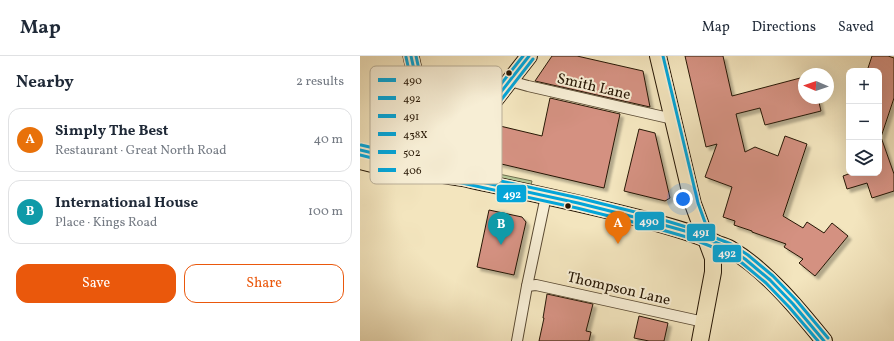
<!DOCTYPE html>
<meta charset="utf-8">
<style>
:root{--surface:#fff;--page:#f2f2f3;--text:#1f2937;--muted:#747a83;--line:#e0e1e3;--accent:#ea580c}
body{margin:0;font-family:Vollkorn,serif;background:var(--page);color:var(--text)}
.controls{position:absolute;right:12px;top:12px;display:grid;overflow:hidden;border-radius:8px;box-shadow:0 4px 16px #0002}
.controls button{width:36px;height:36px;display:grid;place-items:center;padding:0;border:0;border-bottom:1px solid var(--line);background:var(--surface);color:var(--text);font:20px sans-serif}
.compass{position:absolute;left:438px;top:12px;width:36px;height:36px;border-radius:50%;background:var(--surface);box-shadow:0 4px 16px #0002;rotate:272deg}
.you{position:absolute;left:323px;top:143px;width:14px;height:14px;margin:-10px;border:3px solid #fff;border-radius:50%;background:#1a73e8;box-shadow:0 0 0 6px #1a73e833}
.badge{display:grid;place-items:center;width:26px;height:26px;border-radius:50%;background:var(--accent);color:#fff;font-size:13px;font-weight:700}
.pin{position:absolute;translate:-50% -33px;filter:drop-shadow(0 1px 2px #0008)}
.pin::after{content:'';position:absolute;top:21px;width:14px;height:12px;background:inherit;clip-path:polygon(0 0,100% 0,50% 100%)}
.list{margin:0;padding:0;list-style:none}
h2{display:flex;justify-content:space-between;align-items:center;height:52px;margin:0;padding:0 16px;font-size:17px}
h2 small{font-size:13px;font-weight:400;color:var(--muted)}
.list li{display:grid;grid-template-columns:26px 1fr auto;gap:12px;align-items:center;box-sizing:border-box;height:64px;margin:0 8px 8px;padding:0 8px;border:1px solid var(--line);border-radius:12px}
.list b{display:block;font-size:15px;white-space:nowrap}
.list p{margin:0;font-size:13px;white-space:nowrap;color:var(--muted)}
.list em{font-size:13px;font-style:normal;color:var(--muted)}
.actions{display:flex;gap:8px;padding:12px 16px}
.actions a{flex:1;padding:9px 0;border:1px solid var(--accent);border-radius:12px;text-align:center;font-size:14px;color:var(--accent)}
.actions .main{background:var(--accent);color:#fff}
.icon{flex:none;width:22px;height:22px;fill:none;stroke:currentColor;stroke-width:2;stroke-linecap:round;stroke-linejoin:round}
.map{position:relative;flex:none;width:534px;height:285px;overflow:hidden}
header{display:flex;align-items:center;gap:24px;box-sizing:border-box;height:56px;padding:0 20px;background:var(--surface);border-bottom:1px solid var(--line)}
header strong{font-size:19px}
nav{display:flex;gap:22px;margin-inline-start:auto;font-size:14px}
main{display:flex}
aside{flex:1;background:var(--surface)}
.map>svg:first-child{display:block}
</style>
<header>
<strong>Map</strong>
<nav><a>Map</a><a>Directions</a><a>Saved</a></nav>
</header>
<main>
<aside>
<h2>Nearby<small>2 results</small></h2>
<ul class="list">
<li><span class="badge" style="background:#e8710a">A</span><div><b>Simply The Best</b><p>Restaurant · Great North Road</p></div><em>40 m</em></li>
<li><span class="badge" style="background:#0f9aa8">B</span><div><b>International House</b><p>Place · Kings Road</p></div><em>100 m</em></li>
</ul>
<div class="actions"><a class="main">Save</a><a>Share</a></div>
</aside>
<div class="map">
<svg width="534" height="285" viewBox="0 0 534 285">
<defs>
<filter id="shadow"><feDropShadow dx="3.5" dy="3.5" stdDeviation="1" flood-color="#0004"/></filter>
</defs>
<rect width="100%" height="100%" fill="#f3e5be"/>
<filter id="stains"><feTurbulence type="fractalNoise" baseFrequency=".005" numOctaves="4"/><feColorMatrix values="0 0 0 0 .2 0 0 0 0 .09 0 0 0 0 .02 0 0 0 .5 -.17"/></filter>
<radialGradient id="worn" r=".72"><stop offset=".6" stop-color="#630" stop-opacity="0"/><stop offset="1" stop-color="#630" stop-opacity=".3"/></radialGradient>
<!-- green -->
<path fill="#b5c696" stroke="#6e6e4e" d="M120 114 172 125 171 129 119 117Z"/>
<!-- building -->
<g fill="#d49181" stroke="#271705" filter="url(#shadow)">
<path d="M192 0H217L283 15 290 51 175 25Z"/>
<path d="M325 0H363L372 40 444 21V42H458L461 55 405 69 400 52 376 58 385 96 395 91 418 100 425 80 447 88 423 160 443 172 447 166 464 177 472 167 488 180 455 220 439 207 443 203 424 191 426 188 392 176V175L374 169 375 165 363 161 372 131 345 121 357 88 346 91Z"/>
<path d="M512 0H528L534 2V42L521 81 534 118V135L512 142 507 127 487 133 483 120 491 117H519V15H507Z"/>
<path d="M190 42 260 58 244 132 120 103 117 98 140 70 182 80Z"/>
<path d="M279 73 295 77 310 142 305 145 264 135Z"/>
<path d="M129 154 162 161 166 166 154 219 117 211Z"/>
<path d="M187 238 233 248 226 275 231 276 229 285H179L184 262H183Z"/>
<path d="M279 260 308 267 304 285H289L274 282Z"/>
</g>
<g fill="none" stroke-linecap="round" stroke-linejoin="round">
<!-- street casing -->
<g stroke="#5a4a33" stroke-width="12">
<g id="street">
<path d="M150 25 168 30 313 63"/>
<path d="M167 230 176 229 344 266"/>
<path d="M157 285 167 230 186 140"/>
</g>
</g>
<!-- secondary casing -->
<g stroke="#271705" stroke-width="17">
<path id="secondary" d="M51 0 77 118"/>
</g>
<!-- primary casing -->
<g stroke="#271705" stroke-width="18">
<g id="primary">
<path d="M298 0 333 148 353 202V216L340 285"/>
<path d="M16 98 46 105 66 113"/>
<path d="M0 105 44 116 77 118 103 122C164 136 226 148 286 164 311 171 335 177 358 188 363 190 368 191 372 194 407 215 439 254 464 285"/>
<path d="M77 118 169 0"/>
</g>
</g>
<!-- street -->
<use href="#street" stroke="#f7eed5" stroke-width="10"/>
<!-- secondary -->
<use href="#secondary" stroke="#f7eed5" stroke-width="15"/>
<!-- primary -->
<use href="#primary" stroke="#f3e5be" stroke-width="16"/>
<!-- bus-1 casing -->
<g stroke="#f7eed5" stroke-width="6">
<g id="bus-1">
<path d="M51 0 77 118"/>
<path d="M77 118 103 122 218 147 286 164 332 177 367 191 385 203 410 224 433 248 464 285"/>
</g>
</g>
<!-- bus-2 casing -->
<g stroke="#f7eed5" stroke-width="6">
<path id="bus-2" d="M0 99 44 110 76 123 102 127 217 152 285 169 330 182 365 196 382 207 406 227 429 251 458 285"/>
</g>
<!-- bus-3 casing -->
<g stroke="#f7eed5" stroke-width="6">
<g id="bus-3">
<path d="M56 0 81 114 104 117 219 142 287 159 333 173 371 188 388 199 413 220 437 245 468 282"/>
<path d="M303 0 338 147 350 180"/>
</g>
</g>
<!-- bus-4 casing -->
<g stroke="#f7eed5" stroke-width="6">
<g id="bus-4">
<path d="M0 94 46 105 77 118"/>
<path d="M77 118 169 0"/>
</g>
</g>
<!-- bus-5 casing -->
<g stroke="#f7eed5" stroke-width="6">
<g id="bus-5">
<path d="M1 89 48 100 79 113"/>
<path d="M73 115 163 0"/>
</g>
</g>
<!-- bus-6 casing -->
<g stroke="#f7eed5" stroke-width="6">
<g id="bus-6">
<path d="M46 1 72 119"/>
<path d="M81 121 173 3"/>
</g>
</g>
<!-- bus-1 -->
<use href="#bus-1" stroke="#04a5d8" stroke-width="3"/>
<!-- bus-2 -->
<use href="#bus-2" stroke="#04a5d8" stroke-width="3"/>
<!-- bus-3 -->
<use href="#bus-3" stroke="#04a5d8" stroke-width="3"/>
<!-- bus-4 -->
<use href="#bus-4" stroke="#04a5d8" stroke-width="3"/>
<!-- bus-5 -->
<use href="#bus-5" stroke="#04a5d8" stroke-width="3"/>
<!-- bus-6 -->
<use href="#bus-6" stroke="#04a5d8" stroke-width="3"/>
</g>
<!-- markers -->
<g fill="#271705" stroke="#f7eed5" stroke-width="1.5">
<circle cx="149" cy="17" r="3.5"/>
<circle cx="208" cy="150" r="3.5"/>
</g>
<g text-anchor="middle" stroke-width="4" stroke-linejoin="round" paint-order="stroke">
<!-- street labels -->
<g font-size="15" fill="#271705" stroke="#f7eed5">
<text transform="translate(234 30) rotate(13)" y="5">Smith Lane</text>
<text transform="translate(259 232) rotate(13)" y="5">Thompson Lane</text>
</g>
</g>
<!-- legend -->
<rect x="10" y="10" width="132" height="118" rx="6" fill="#f7eed5" stroke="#b9ae97" stroke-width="1"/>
<rect x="18" y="22" width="18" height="4" fill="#04a5d8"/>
<rect x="18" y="40" width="18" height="4" fill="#04a5d8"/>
<rect x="18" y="58" width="18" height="4" fill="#04a5d8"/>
<rect x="18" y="76" width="18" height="4" fill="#04a5d8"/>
<rect x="18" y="94" width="18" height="4" fill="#04a5d8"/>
<rect x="18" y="112" width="18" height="4" fill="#04a5d8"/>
<g font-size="11" fill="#271705">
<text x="43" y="28">490</text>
<text x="43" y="46">492</text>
<text x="43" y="64">491</text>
<text x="43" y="82">438X</text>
<text x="43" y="100">502</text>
<text x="43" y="118">406</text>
</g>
<g stroke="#f7eed5" stroke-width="1.5">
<rect x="136" y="128" width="31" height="19" rx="4" fill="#04a5d8"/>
<rect x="274" y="155" width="31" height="20" rx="4" fill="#04a5d8"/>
<rect x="326" y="167" width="30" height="19" rx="4" fill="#04a5d8"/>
<rect x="352" y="188" width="30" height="19" rx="4" fill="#04a5d8"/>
</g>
<g font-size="11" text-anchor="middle" font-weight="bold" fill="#fff">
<text x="152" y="142">492</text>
<text x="289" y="169">490</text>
<text x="341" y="180">491</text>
<text x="367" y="201">492</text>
</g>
<rect width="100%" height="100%" filter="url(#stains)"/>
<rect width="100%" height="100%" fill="url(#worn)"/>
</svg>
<div class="controls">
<button>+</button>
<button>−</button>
<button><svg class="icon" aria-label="layers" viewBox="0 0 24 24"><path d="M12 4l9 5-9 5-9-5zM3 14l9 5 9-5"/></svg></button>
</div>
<svg class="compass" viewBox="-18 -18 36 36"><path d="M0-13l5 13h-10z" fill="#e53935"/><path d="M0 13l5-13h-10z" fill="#747a83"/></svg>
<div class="you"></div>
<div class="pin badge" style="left:258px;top:188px;background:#e8710a">A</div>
<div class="pin badge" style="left:141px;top:189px;background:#0f9aa8">B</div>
</div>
</main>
